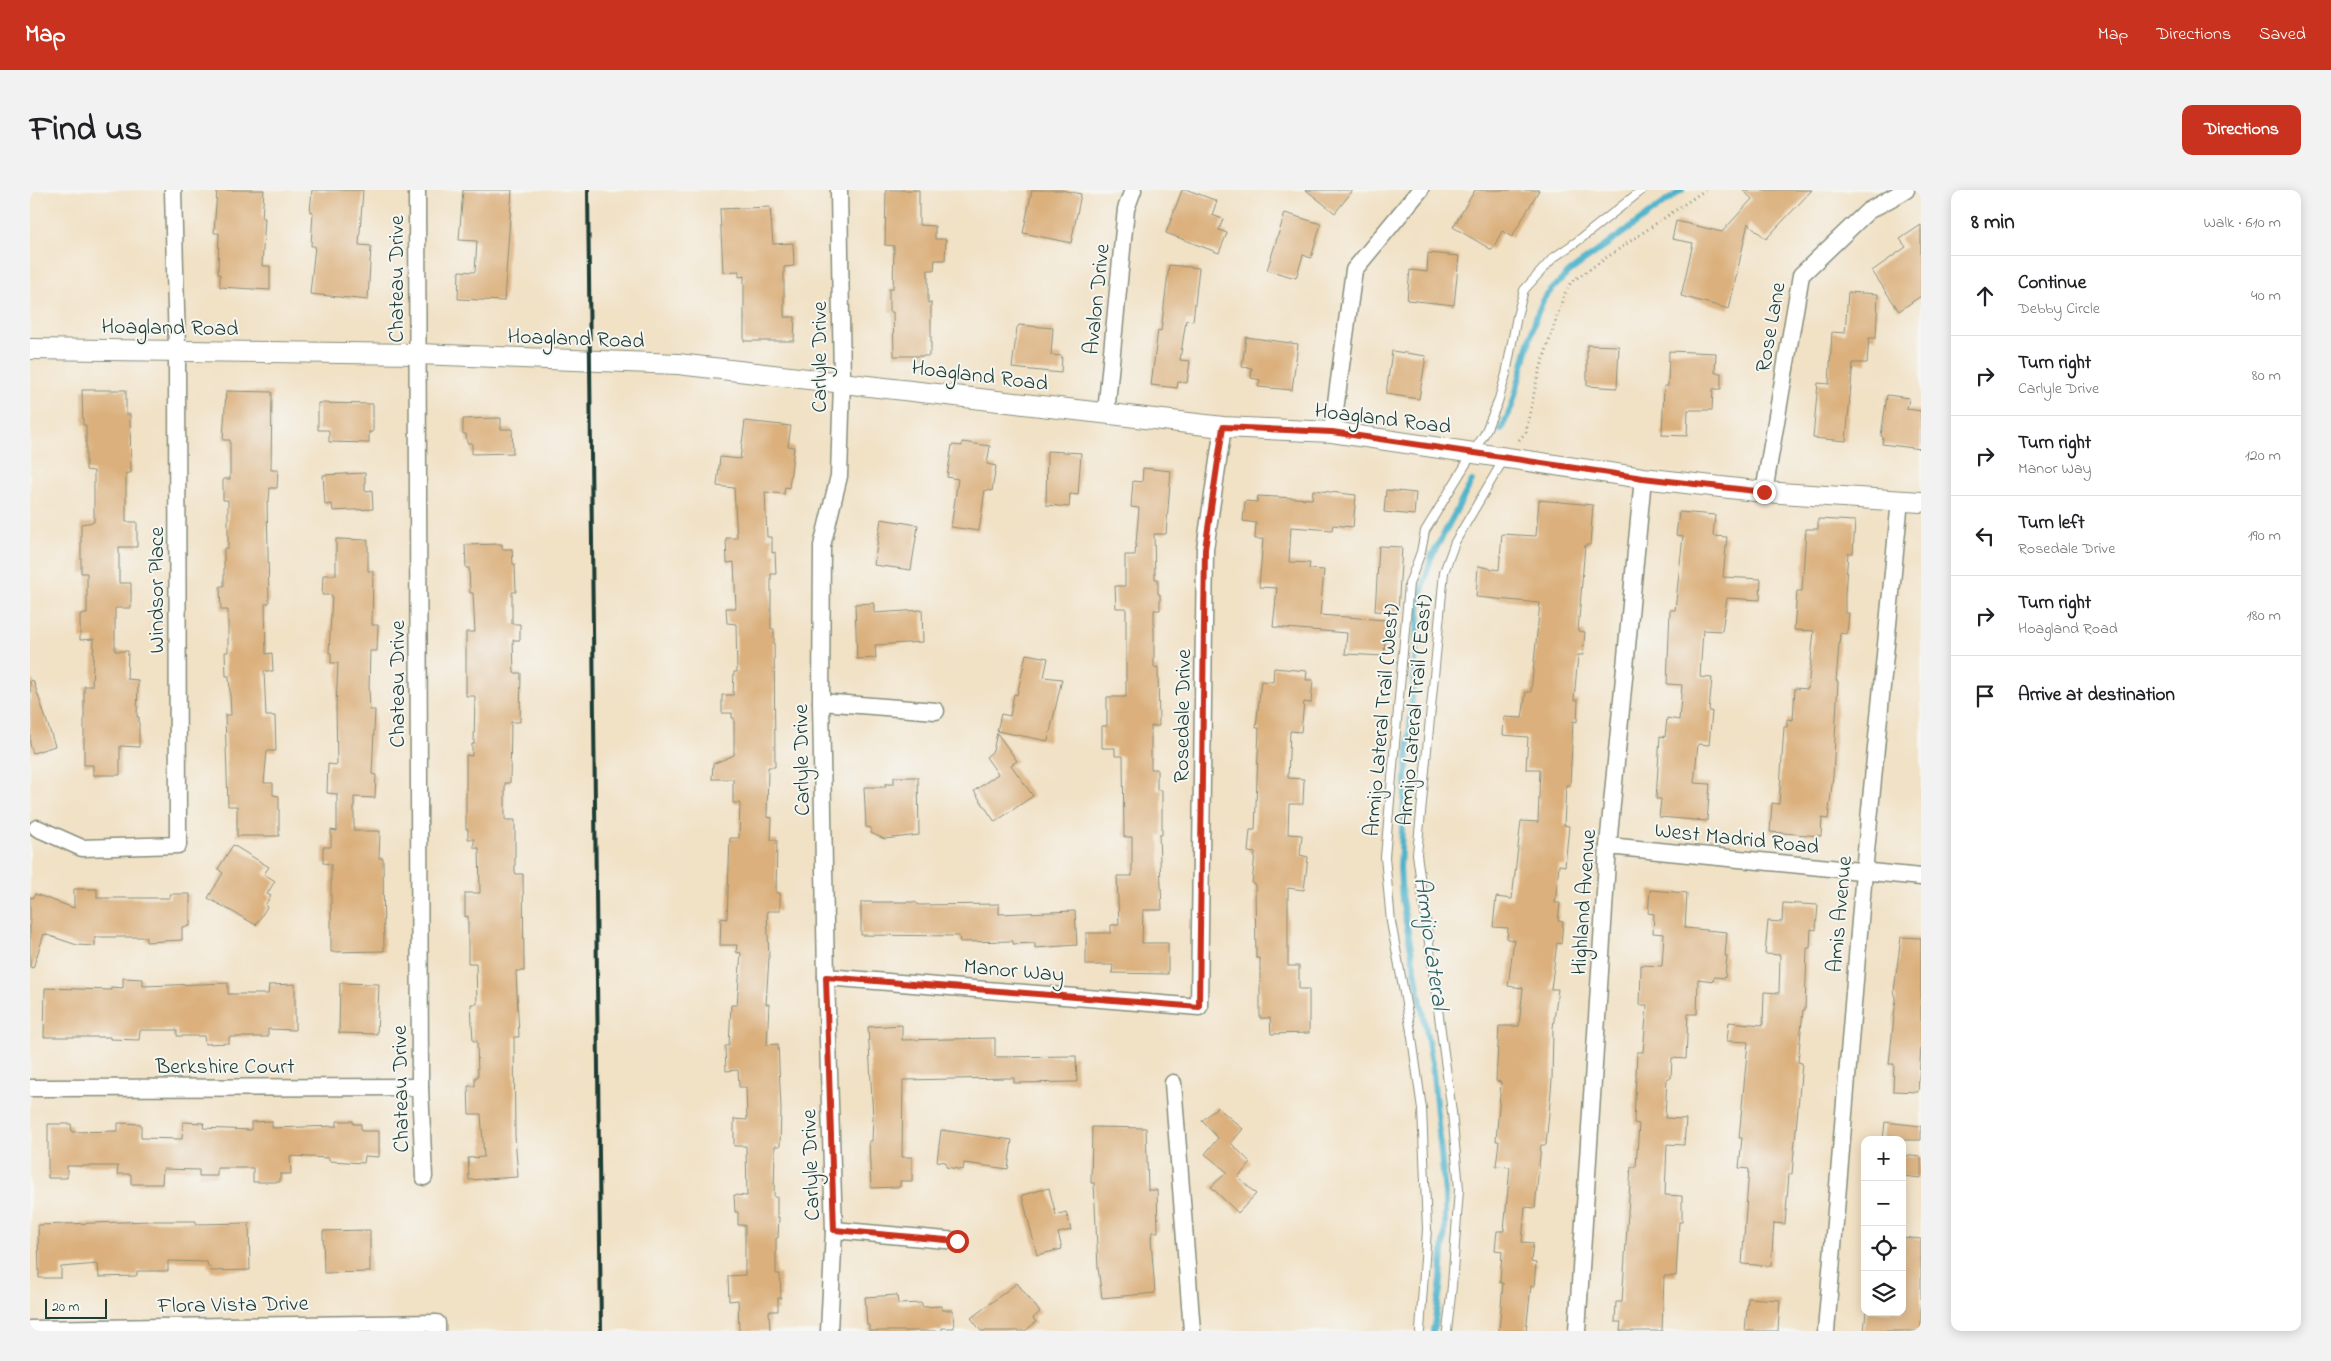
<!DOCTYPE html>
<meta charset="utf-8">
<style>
:root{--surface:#fff;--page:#f2f2f2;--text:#202124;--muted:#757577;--line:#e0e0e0;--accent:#c8321e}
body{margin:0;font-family:"Indie Flower",sans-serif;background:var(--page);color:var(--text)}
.controls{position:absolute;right:15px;bottom:15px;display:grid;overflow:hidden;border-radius:10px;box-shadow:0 2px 12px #0003}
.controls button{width:45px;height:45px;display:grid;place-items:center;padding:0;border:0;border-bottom:1px solid var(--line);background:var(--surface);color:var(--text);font:25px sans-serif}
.scale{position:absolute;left:15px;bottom:12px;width:62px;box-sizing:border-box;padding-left:5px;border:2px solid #1f3d34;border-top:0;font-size:14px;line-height:18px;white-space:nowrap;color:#1f3d34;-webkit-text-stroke:4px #f6f6f2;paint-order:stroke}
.stop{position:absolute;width:15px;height:15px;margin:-11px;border:4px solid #c8321e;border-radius:50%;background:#fff}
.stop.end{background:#c8321e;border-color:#fff;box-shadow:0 1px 5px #0008}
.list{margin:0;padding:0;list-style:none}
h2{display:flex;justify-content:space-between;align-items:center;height:65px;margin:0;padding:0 20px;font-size:21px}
h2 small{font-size:16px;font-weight:400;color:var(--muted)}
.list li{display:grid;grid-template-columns:32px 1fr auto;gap:15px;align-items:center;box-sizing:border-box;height:80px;padding:0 20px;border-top:1px solid var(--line)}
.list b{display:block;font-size:19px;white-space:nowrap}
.list p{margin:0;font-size:16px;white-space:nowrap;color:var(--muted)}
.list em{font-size:16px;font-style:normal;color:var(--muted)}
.icon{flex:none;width:28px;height:28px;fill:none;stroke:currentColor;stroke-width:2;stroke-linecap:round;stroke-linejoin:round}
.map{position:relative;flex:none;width:1891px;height:1141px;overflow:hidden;border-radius:10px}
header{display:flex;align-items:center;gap:30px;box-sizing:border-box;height:70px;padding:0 25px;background:var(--accent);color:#fff}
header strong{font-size:24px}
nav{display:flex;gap:28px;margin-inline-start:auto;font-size:18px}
.intro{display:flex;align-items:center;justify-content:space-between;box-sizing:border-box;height:120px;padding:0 30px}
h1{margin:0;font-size:35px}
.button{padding:12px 22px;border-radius:10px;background:var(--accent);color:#fff;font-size:18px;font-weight:700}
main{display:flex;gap:30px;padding:0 30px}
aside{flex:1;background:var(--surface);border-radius:10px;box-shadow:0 2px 12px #0003}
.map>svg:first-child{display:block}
</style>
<header>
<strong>Map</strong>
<nav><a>Map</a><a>Directions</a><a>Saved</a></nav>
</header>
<div class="intro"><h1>Find us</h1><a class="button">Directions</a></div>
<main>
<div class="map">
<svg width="1891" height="1141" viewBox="0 0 1891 1141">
<rect width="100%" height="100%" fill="#f6f6f2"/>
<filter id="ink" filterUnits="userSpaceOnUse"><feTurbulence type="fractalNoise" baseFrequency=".02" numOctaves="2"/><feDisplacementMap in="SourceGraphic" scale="10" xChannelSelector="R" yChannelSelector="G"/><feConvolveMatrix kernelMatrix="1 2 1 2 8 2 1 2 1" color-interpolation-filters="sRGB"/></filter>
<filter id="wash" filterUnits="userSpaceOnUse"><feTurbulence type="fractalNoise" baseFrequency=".0096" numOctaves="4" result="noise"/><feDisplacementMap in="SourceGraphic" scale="20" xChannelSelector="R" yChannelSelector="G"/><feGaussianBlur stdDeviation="1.12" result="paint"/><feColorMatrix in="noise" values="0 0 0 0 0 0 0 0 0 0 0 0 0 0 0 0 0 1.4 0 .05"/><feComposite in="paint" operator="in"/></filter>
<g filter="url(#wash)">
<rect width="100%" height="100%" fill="#f1e1c5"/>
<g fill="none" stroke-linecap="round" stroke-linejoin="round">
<!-- stream -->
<g stroke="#4db3cb" stroke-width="6">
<path d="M1471 240 1482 216 1506 127 1514 108 1539 82 1652 0"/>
<path d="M1403 1141 1410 1100 1415 1040V1004L1402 873 1372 710 1370 678 1372 640 1390 408 1401 368 1442 291"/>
</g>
</g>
<g id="blocks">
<!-- building -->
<g fill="#dbb07d">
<path d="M187 0H234L232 28H235L232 76H240V100L190 97V84H188L189 43H184Z"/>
<path d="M282 0H333L329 55 341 56 338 110 280 104 285 56H281L283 22H280Z"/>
<path d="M433 0H482L474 111 428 109 429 81 445 82 447 51 429 50Z"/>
<path d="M856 0H889V35L905 36V49H916L915 70H905L904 80H898V113L901 112V161H899V166H864L863 122H859V99H863L864 56 855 55Z"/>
<path d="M1002 0H1031L1051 4 1041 53 993 43Z"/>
<path d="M1152 0H1158L1187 11 1182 25 1193 29 1189 40 1197 43 1189 63 1136 43Z"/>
<path d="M1276 0H1323L1305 23Z"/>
<path d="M1445 0H1509L1482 47 1472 41 1462 60 1423 37Z"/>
<path d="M1713 0H1782L1736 49 1718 33 1699 119 1651 106 1663 53 1642 49 1646 31 1692 42 1722 9Z"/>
<path d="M740 17 743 54 763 53 764 76 754 77V127H765L764 151H714V86L709 87V81L693 82 690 19Z"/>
<path d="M1255 23 1291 34 1281 68 1273 65 1266 88 1237 80Z"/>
<path d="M1891 35V106L1869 121 1842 81 1876 57 1870 49Z"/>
<path d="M1398 63 1429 66 1424 115 1377 110 1380 80 1397 82Z"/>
<path d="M1139 75 1169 78 1163 131 1156 130 1150 170 1160 171 1157 193 1148 192 1147 198 1121 195 1128 140 1131 141Z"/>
<path d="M1818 102 1848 104 1846 148H1839L1837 173H1823L1816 251 1783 248 1788 193 1799 194 1802 142 1815 143Z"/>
<path d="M989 135 1023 138 1021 165 1032 166 1031 183 982 178 987 138Z"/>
<path d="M1216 147 1268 154 1262 200 1228 197 1230 190 1221 188 1222 178 1212 177Z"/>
<path d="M1557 155 1589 156 1587 198 1557 196Z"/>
<path d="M1362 161 1396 166 1389 209 1356 204Z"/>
<path d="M1639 161 1686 163 1685 183H1691V199H1683L1682 220H1658L1657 246 1632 245 1634 196H1638Z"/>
<path d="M52 200H96V224H100L101 283H96V332H107V357H89V393H101V418H85V461H98L97 489 108 490 107 527H109V557L90 556V585H63V575H54V496H62L64 449 50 450V424H57V383H51V334L64 332V281L56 280V235H53Z"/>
<path d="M196 201 242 202 241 280H248L247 298H240L239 311H237L239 413 235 414 236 464 242 463 243 481H234L236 526H245L246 561H237L234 593H243V605L249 606V646H207V616H198L195 525H201L199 486H196L195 462H198V420H191L190 396H194V358H198V310H193V289H200V250H193Z"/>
<path d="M1857 205 1879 208 1877 219 1891 221V259L1852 254 1853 247 1851 246Z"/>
<path d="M288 213 343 214V242H339V253L299 252V240H288Z"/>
<path d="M471 228V239H482L483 263 442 264V253H437L436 244H433V229Z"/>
<path d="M715 231 761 236 758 256 764 257 759 298 755 297 754 304 735 302 737 347H742V363L745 362 746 384H741V439H744L745 577H738L737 627 742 628 741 650H747L746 703H750V721H737L739 768 736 814H739L737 855 748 854 751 919 750 956H745L744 1007H747V1027H749L748 1048H746V1084H750L751 1108H748V1121H739L740 1141H709L708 1110 699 1111 698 1086 715 1085V1035H708V1022H705L704 1005 717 1006 716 956H704V929L717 930 716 897H709L708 880 696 881 695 856H699L701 815H707L711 763 706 762 707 755H690L691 728 697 729 700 648H709L710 613H703V589H682L683 574 704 565V528H702V523H692V505H703L704 482H707L706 434 697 433 696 418H706L704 372 697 373 696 348H707L704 298 687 296 690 267 710 269Z"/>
<path d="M932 252 960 256 957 274 966 276 962 301 955 300 949 341 921 337 928 289 917 287 922 255 932 256Z"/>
<path d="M1017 261 1051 263 1048 305 1040 304 1039 317 1016 315Z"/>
<path d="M1113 278 1141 281 1136 344H1124L1125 389H1128V404H1130V420H1124V478L1128 477 1129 536H1121V579H1127V600H1132V645H1129L1132 720H1113L1112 753H1138V784L1082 783 1083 775H1056V743H1081V735H1089L1087 686H1102V647H1094L1093 566H1085V558H1072V536H1077V507H1096V420L1095 418H1086L1085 396H1095V365H1105L1109 318 1101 317 1103 291 1112 292Z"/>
<path d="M335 283V301L342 300 343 319 303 321 302 314 295 315 293 285Z"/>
<path d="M1283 300 1326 305 1323 337 1303 335 1302 340 1261 337 1259 372 1280 373 1279 379 1294 380 1290 425 1356 430 1354 466 1315 464 1317 443 1243 437 1247 398 1229 397 1233 349H1225L1226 333 1213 331 1215 311 1227 312 1228 306 1282 309Z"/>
<path d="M1356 300 1386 303 1384 325 1354 322Z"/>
<path d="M1509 310 1563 315 1560 355H1555L1548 441 1555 442 1553 465H1548L1544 510H1548L1547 532 1543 531 1540 595H1536L1534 635 1539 636 1535 676 1529 675 1525 713H1530L1528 731 1533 732 1531 754 1527 753 1521 799H1528L1523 838 1522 890 1516 955H1511L1505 1018 1495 1017 1492 1052 1503 1053 1501 1072 1506 1073 1504 1096H1501L1496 1141H1469L1473 1093H1470L1472 1061 1465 1060 1467 1041H1474L1480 977 1466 976 1469 951H1466L1471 892 1466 891 1469 836H1489L1493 798 1478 796 1484 750 1477 749 1478 738 1463 737 1466 707 1482 709 1491 631 1508 632 1510 579H1496L1498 547 1473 545 1474 527 1492 528 1496 502H1501L1510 413 1446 407 1448 376 1469 380 1472 344 1506 346Z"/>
<path d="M1649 322 1685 325 1683 346 1697 347 1693 387 1731 389 1730 410 1697 408 1692 441 1673 440 1670 487 1682 488 1679 521H1682L1679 555 1668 554 1664 593 1680 594 1677 631 1629 627 1631 609H1626L1630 546 1635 547 1637 528 1649 530 1652 495 1637 494 1640 420H1645L1653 346 1646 345Z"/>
<path d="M851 329 888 335 881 380 844 375Z"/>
<path d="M1788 329 1825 331 1823 363H1818L1815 404V423H1819L1817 444 1810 443 1806 491H1808L1803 586 1798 629 1792 628 1791 646 1740 642 1742 613 1749 614 1754 537H1757V529L1763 530 1765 498 1778 499 1784 441 1764 440 1767 401H1772L1776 339H1788Z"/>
<path d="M306 349 338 350V381H343L342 435H348L347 461H340L339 498 340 520H345L342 584 346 585 345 608 324 607V641H350L349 668H353L354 761 301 762V674L293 673V657H301V640L307 641V604L297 603 298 574 307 575 306 516 308 473H301V463H299L302 405H292L293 385H306Z"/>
<path d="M472 354V359H482L483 374H485L486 402H482V434H490V450H483L484 483H491L490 532H481L480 593H475V630H485V681L486 684H493L494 781H486L489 847H484L485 946 488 987 439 990 438 968 454 967 451 924H439L438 896H445V887H448L447 851H443L441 814H447L446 773H438V726L435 727V703H450L449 658H444V649H438V639H436V565L442 566V554H444L445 506H436V442H445L443 403H440L439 378H436L435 355Z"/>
<path d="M1349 356 1372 357 1368 422 1345 421Z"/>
<path d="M844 413V423L892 420 893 452 845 455 846 468 827 469 825 414Z"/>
<path d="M996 464 1018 468 1014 487 1032 489 1018 551 967 541 971 524 980 526 984 504 987 505Z"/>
<path d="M1244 478 1277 481 1276 490H1283L1281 513 1274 512 1271 542 1260 541 1258 588 1274 589 1273 614H1259L1258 644 1272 645 1270 665 1278 667 1274 700 1258 698V776H1269V799H1279V843L1241 844 1240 828H1230V768H1226L1225 694H1222L1225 663 1218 662 1220 640H1225L1229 538H1226L1231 491 1243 492Z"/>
<path d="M3 490 25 556 3 563 0 554V491Z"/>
<path d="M967 543 987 571 981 575 1003 606 965 632 944 601 968 584 956 567 963 561Z"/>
<path d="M864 587H888L889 645 854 649 841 643V638L836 637 834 597H856L855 594H864Z"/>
<path d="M203 655 239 677 234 684 245 691 237 704 241 706 235 715 237 717 226 735 178 708 193 683 188 679Z"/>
<path d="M44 699H67V708H140V704H160V736L152 737V750L116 752V747H65V756L47 755 14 744 3 778 0 777V707L3 708 5 704 44 718Z"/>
<path d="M1620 700 1657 703 1655 738 1697 742 1695 766H1697L1695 788 1684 787 1683 791 1668 789 1667 824H1658L1656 869 1642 868 1641 888H1637L1635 928 1656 929 1654 955 1637 954 1635 1005 1652 1006V1032H1649L1646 1086H1634L1632 1141H1590L1591 1132H1585L1586 1112H1592L1601 977H1606L1609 934 1604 933 1607 862H1613L1617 815H1610L1611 775 1632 776 1634 744 1623 743 1624 724 1618 723Z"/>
<path d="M831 712H885L889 715 969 714V724L1045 721 1047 755 1005 758V753L983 754V751L930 752 929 746 831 745Z"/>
<path d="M1753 713 1788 715 1786 740 1781 739 1780 758H1777L1775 820H1773L1768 872 1772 873 1762 984H1759L1755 1034 1744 1033 1741 1076 1712 1074 1719 979 1709 978 1712 948H1709L1718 852 1697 851 1699 832 1733 835 1734 802 1749 803 1750 765 1735 764 1738 731 1752 732Z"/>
<path d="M1871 747 1891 748V857L1888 902 1863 901 1864 874H1859L1866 808 1864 801Z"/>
<path d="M93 788 113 789V796L198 793V804H238L239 795 265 794V840L238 839V847H199V853L175 854 174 846H147V840H110L109 850 80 849V847H14L15 798 81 800V797L93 798Z"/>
<path d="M310 793 349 794 347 844 309 843Z"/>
<path d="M872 835V850L965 848V867L1046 866 1047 892 984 893V888H976L873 890 872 967H882V991H870V997L841 998 839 951H842L843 928 838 837Z"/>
<path d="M1187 917 1213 939 1201 953 1221 973 1208 987 1226 1004 1208 1023 1181 997 1197 982 1175 964 1188 948 1172 931Z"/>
<path d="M242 931V938L307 936V931H323V934H331V941H349V967L335 966 334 973 299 971V968L260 966 261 984H250V992H223V978H187V986H169V980L133 979 132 994H101V984H87L88 976H37V988H18V934H41L42 942 88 941V933L111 934V948L152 949 153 932 174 933 173 938 221 940V932Z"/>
<path d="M1855 932 1891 936V950H1853Z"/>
<path d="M1062 937 1116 938 1118 1000H1127L1128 1042H1122L1121 1049 1125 1103 1072 1108 1068 1078 1064 993H1061Z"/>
<path d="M911 940 982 950 978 979 934 973 933 980 916 977V972L907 971Z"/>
<path d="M1872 965 1891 967V988L1872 986Z"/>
<path d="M1019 998 1026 1025 1036 1022 1041 1040 1028 1043 1032 1059 1007 1065 992 1005Z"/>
<path d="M120 1031H166V1034L219 1033 220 1080 181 1081 180 1077H178L177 1072 138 1071V1081H107V1085L105 1086 69 1087 68 1074 31 1077V1088H9L8 1035Z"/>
<path d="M340 1040V1082L294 1083 293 1041Z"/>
<path d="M1872 1047 1891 1049V1141H1834L1836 1122H1872Z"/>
<path d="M987 1093 1010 1122 1003 1128 1006 1132 995 1141H951L941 1128Z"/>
<path d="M867 1105 868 1114 892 1113V1117L912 1116V1120H923L924 1138H912V1141H839V1135H837L835 1107Z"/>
<path d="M1718 1108 1750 1110 1748 1141H1715Z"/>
</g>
</g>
</g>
<g filter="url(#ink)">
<use href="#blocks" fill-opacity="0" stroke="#888f7c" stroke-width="1"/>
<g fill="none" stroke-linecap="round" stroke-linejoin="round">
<!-- service casing -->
<g stroke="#888f7c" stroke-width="10">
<g id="service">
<path d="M1390 1141 1397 1039 1392 919 1381 841 1361 732 1355 667 1379 394 1391 362 1395 341 1455 243 1468 212 1476 184 1487 126 1494 100 1523 68 1549 50 1612 0"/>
<path d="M1417 1141 1422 1096 1429 999 1422 922 1387 664 1414 382 1425 352 1474 269"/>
</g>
</g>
<!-- minor casing -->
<g stroke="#888f7c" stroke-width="19">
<g id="minor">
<path d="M387 0 390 897 394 987"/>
<path d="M1076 223 1096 19 1103 0"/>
<path d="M1302 242 1324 80 1390 0"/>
<path d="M1734 302 1771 85 1838 21 1876 0"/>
<path d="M791 512 906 521"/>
<path d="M7 638 52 658 148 655 147 159 143 0"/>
<path d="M1578 656 1891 687"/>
<path d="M796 787 1169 817 1175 359 1193 237"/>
<path d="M1143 893 1162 1141"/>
<path d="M0 898 390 897"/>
<path d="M804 1040 927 1051"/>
<path d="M0 1139 407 1133V1141"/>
<path d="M799 1141 804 1040 796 787 791 512 792 356 809 286 812 192 809 0"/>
<path d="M1547 1141 1578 656 1613 288"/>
<path d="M1796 1141 1834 682 1870 310"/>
</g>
</g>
<!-- tertiary casing -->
<g stroke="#888f7c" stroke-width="22">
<path id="tertiary" d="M0 159 388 164 648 174 1193 237 1302 242 1613 288 1734 302 1891 312"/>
</g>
<!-- path -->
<path stroke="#888f7c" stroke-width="3" stroke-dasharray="1 4" stroke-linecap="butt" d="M1489 250 1496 242 1507 189 1534 105 1541 92 1675 0"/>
<!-- service -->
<use href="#service" stroke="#fff" stroke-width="8"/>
<!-- minor -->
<use href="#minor" stroke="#fff" stroke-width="16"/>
<!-- tertiary -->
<use href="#tertiary" stroke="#fff" stroke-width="20"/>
<!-- rail -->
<path stroke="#1f3d34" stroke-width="4" d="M558 0 571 1141"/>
</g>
</g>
<g fill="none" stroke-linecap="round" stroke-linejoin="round" filter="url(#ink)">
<!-- route -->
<path stroke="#c8321e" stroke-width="6" d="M927 1051 804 1040 796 787 1169 817 1175 359 1193 237 1302 242 1613 288 1734 302"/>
</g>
<g text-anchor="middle" stroke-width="4" stroke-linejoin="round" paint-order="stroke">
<!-- street labels -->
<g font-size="22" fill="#1f3d34" stroke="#f6f6f2">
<text transform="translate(365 89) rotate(-90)" y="8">Chateau Drive</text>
<text transform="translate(1065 109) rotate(-84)" y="8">Avalon Drive</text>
<text transform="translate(140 136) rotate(1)" y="8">Hoagland Road</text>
<text transform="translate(1739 137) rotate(-80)" y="8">Rose Lane</text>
<text transform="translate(546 147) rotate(2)" y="8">Hoagland Road</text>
<text transform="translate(788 167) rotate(-90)" y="8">Carlyle Drive</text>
<text transform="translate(950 184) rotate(7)" y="8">Hoagland Road</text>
<text transform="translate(1353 227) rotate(7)" y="8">Hoagland Road</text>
<text transform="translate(125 400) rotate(-90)" y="8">Windsor Place</text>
<text transform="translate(366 494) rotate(-90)" y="8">Chateau Drive</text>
<text transform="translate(1383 520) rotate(-85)" y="8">Armijo Lateral Trail (East)</text>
<text transform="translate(1151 526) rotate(-89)" y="8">Rosedale Drive</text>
<text transform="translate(1350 530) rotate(-85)" y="8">Armijo Lateral Trail (West)</text>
<text transform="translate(770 570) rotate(-91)" y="8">Carlyle Drive</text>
<text transform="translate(1707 647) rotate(6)" y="8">West Madrid Road</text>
<text transform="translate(1552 712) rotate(-86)" y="8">Highland Avenue</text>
<text transform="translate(1808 724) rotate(-85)" y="8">Amis Avenue</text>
<text transform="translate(984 779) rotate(5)" y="8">Manor Way</text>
<text x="195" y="883">Berkshire Court</text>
<text transform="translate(369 899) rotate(-91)" y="8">Chateau Drive</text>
<text transform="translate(779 975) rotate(-92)" y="8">Carlyle Drive</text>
<text transform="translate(203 1113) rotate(-1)" y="8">Flora Vista Drive</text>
</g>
<!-- water labels -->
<g font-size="24" font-style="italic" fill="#2d6061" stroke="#f6f6f2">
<text transform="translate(1402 753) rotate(82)" y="8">Armijo Lateral</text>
</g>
</g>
</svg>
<div class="controls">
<button>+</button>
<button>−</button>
<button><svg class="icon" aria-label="locate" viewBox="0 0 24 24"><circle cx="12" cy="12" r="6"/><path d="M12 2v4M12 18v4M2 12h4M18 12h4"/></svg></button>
<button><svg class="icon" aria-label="layers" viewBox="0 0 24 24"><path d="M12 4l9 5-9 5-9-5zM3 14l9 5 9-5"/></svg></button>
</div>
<div class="scale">20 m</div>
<div class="stop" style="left:927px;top:1051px"></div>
<div class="stop end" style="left:1734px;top:302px"></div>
</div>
<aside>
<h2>8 min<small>Walk · 610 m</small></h2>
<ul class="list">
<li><svg class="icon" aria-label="ahead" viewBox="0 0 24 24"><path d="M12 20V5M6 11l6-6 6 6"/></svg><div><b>Continue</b><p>Debby Circle</p></div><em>40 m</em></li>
<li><svg class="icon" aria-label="right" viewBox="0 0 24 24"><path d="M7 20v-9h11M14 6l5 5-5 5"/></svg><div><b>Turn right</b><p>Carlyle Drive</p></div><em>80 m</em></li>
<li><svg class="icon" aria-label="right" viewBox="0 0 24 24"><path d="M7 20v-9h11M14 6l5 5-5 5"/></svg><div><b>Turn right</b><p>Manor Way</p></div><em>120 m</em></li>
<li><svg class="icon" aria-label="left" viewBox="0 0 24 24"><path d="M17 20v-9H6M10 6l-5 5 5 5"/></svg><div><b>Turn left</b><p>Rosedale Drive</p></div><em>190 m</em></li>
<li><svg class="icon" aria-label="right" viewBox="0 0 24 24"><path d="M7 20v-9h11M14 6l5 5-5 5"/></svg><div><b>Turn right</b><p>Hoagland Road</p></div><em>180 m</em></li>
<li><svg class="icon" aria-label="arrive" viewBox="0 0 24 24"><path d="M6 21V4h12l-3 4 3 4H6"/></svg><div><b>Arrive at destination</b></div></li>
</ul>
</aside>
</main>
